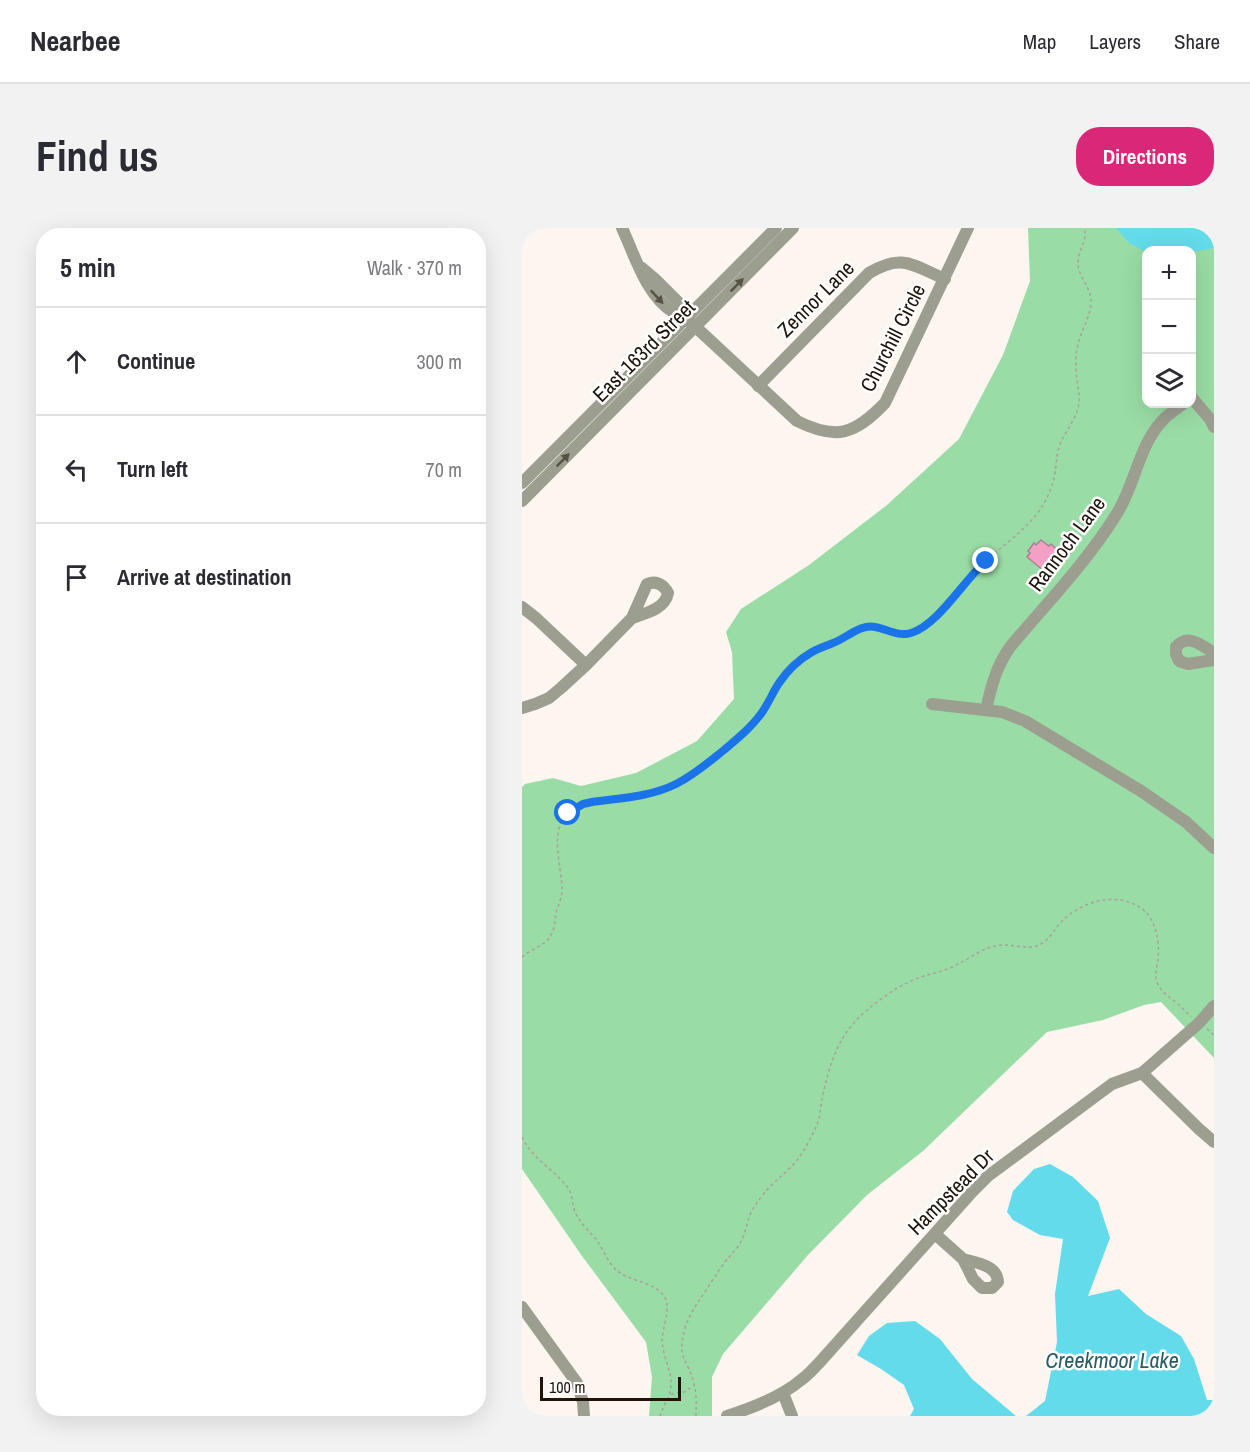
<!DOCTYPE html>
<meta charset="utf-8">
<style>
:root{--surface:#fff;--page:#f2f2f3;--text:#2b2b33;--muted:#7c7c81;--line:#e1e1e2;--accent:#db2777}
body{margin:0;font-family:"Archivo Narrow",sans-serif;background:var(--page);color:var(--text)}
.controls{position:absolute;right:18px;top:18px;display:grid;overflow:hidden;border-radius:12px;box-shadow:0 6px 24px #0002}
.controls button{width:54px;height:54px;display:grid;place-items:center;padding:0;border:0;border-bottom:2px solid var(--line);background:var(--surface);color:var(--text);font:30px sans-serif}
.scale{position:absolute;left:18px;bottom:15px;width:141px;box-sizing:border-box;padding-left:6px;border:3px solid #1e140a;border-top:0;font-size:16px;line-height:21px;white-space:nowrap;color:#1e140a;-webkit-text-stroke:4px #fff;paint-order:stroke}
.stop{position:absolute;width:18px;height:18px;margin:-14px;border:4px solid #1a73e8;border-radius:50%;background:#fff}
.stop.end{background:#1a73e8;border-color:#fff;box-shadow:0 2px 6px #0008}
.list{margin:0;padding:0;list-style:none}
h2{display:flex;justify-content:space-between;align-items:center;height:78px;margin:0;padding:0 24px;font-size:26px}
h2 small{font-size:20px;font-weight:400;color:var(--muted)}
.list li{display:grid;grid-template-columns:39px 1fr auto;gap:18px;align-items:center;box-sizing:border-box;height:108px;padding:0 24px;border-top:2px solid var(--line)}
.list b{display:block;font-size:22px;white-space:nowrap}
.list em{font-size:20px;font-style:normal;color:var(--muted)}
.icon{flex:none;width:33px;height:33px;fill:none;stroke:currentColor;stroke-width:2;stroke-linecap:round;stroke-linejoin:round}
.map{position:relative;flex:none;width:692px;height:1188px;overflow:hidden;border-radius:24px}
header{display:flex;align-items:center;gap:36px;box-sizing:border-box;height:84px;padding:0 30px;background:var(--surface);border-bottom:2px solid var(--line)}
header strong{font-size:28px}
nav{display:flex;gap:33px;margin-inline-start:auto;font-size:21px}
.intro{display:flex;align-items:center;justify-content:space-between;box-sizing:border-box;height:144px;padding:0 36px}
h1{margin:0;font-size:42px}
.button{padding:15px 27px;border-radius:24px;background:var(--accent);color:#fff;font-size:21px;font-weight:700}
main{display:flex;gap:36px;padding:0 36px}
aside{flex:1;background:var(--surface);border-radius:24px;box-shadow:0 6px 24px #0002}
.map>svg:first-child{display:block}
</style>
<header>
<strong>Nearbee</strong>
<nav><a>Map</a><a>Layers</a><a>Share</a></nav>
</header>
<div class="intro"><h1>Find us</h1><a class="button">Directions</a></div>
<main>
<aside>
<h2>5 min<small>Walk · 370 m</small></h2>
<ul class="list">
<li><svg class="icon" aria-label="ahead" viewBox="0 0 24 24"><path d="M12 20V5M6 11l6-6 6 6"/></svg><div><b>Continue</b></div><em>300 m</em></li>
<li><svg class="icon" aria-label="left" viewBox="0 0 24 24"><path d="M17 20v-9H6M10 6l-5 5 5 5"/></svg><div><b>Turn left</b></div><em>70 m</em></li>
<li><svg class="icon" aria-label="arrive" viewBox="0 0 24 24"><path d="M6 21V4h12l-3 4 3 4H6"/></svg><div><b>Arrive at destination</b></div></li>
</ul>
</aside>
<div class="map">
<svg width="692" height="1188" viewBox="0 0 692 1188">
<rect width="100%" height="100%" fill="#fcf5f0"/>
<!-- green -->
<path fill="#9adca5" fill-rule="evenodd" d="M506 0H692V830L639 774 622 777 581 792 525 804 401 923 345 967 286 1027 201 1126 190 1149V1188H127L130 1149 124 1114 60 1028 0 941V559L3 556 31 550 59 558 114 545 175 513 212 471 210 424 204 404 219 381 287 337 365 277 437 211 481 127 508 53ZM624 22H670V176H624Z"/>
<!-- water -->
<g fill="#64dbea">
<path d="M594 0H692V20L670 24V22H624V24L607 15Z"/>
<path d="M528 936 551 949 576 973 588 1010 566 1068 597 1061 624 1086 659 1108 672 1131 685 1172H692V1188H504L523 1173 535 1114 533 1066 541 1011 518 1007 491 992 485 984 491 963 512 941Z"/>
<path d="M393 1093 418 1111 450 1151 494 1188H388L392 1181 382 1157 359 1141 335 1127 347 1108 365 1095Z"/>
</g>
<!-- building -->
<path fill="#f4a0c4" stroke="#a78391" stroke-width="1.5" d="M519 312 527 318 529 316 540 326 530 338 528 336 522 343 505 329 508 325 506 323 512 315 514 317Z"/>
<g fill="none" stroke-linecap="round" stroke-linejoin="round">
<!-- path -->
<g stroke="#a9a19a" stroke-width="1.5" stroke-dasharray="3 3" stroke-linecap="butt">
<path d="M0 729C9 721 23 718 29 707 33 700 33 692 34 685 37 675 41 667 40 658 37 622 22 585 70 574 90 571 112 570 132 565 159 557 180 540 201 522 215 511 229 499 240 485 246 476 250 466 256 457 263 445 276 433 288 425 295 420 304 418 313 415 323 410 333 401 345 399 364 395 375 414 397 401 422 387 436 359 457 339 483 314 517 296 529 260 535 246 533 230 538 216 544 202 555 190 557 175 558 168 556 160 555 153 554 142 553 131 555 121 557 105 569 90 569 73 569 59 556 49 556 35 556 23 565 13 563 0"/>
<path d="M685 801 692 807"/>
<path d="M0 909C11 932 32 941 46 960 51 967 50 978 54 986 59 996 67 1003 74 1011 81 1021 86 1034 94 1042 108 1054 131 1053 142 1068 150 1081 140 1099 140 1113 141 1129 150 1143 149 1158 148 1169 141 1178 138 1188"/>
<path d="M149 1166 162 1164 172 1158"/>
<path d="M174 1188C174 1177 175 1167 172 1156 166 1130 154 1132 163 1100 169 1082 180 1069 190 1053 194 1048 196 1043 200 1038 205 1030 212 1025 217 1017 223 1008 224 997 228 987 231 980 235 974 240 968 248 957 259 949 269 939 279 929 287 914 293 901 299 890 298 878 301 866 312 819 322 797 362 769 374 760 387 753 402 748 412 745 422 743 432 738 446 732 458 721 473 718 487 714 504 723 517 717 528 712 534 698 542 691 560 675 587 666 609 675 633 683 638 709 636 732 635 739 632 746 635 754 639 765 648 769 656 776 661 780 665 785 669 789"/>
</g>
<!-- minor -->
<g stroke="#9c9e90" stroke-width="12">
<path d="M100 0C113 28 124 67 151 84 155 87 160 88 164 90L275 193C315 213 333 206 363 175L446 0"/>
<path d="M120 40 133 51 157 75 164 90"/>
<path d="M236 158 347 45C380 25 390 37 423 51"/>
<path d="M670 170 688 191 692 199"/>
<path d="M0 255 254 0"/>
<path d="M0 273 271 0"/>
<path d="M0 379 14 390 64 437"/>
<path d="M692 425C679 417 666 405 654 419V426L657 433 666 436 692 432"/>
<path d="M410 476 480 484 503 493 619 563 664 594 692 620"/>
<path d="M0 480 13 476 27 470 39 460 64 437 110 390 125 356C135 352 142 357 146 365 143 381 124 385 110 390"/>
<path d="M464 482C469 459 474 439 488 419 524 376 564 335 594 287 613 258 616 219 640 193 646 186 654 181 661 176"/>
<path d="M620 845 677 901 692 914"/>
<path d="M413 1006 441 1031 451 1051 460 1060H470L476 1054C475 1037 455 1035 441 1031"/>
<path d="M0 1079 55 1155 61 1174 62 1188"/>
<path d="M261 1165 270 1188"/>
<path d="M205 1188C230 1180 259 1169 279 1152 286 1147 291 1141 297 1135L450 964 466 948 590 856 620 845 677 795 692 778"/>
</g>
</g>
<!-- one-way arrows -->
<defs><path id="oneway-solid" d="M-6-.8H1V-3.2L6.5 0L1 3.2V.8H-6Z" transform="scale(1.5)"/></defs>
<g fill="#575246">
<use href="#oneway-solid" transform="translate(215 57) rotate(-45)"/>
<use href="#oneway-solid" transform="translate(135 69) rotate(47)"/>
<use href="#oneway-solid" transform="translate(41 232) rotate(-45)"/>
</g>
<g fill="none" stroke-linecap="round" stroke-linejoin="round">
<!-- route -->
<path stroke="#1a73e8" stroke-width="8" d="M46 585 61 576 70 574C98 570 128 569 154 556 172 547 187 534 202 522 216 510 231 498 241 483 247 474 251 464 257 455 265 443 278 431 290 424 297 420 304 418 311 415 325 410 338 396 353 399 365 401 376 409 389 405 416 397 442 352 464 333"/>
</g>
<g text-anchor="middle" stroke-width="5" stroke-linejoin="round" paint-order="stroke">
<!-- street labels -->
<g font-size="21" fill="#1e140a" stroke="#fff">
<text transform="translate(294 71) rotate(-45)" y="7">Zennor Lane</text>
<text transform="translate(371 110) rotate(-63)" y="7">Churchill Circle</text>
<text transform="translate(122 123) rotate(-45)" y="7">East 163rd Street</text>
<text transform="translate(545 316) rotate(-53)" y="7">Rannoch Lane</text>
<text transform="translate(429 964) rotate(-45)" y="7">Hampstead Dr</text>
</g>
<!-- water labels -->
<g font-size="22" font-style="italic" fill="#295c63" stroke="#fff">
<text x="590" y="1140">Creekmoor Lake</text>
</g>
</g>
</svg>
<div class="controls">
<button>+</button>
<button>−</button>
<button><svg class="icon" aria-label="layers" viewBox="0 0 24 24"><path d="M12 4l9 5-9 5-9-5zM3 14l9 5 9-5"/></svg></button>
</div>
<div class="scale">100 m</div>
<div class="stop" style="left:46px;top:585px"></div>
<div class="stop end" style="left:464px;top:333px"></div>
</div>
</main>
